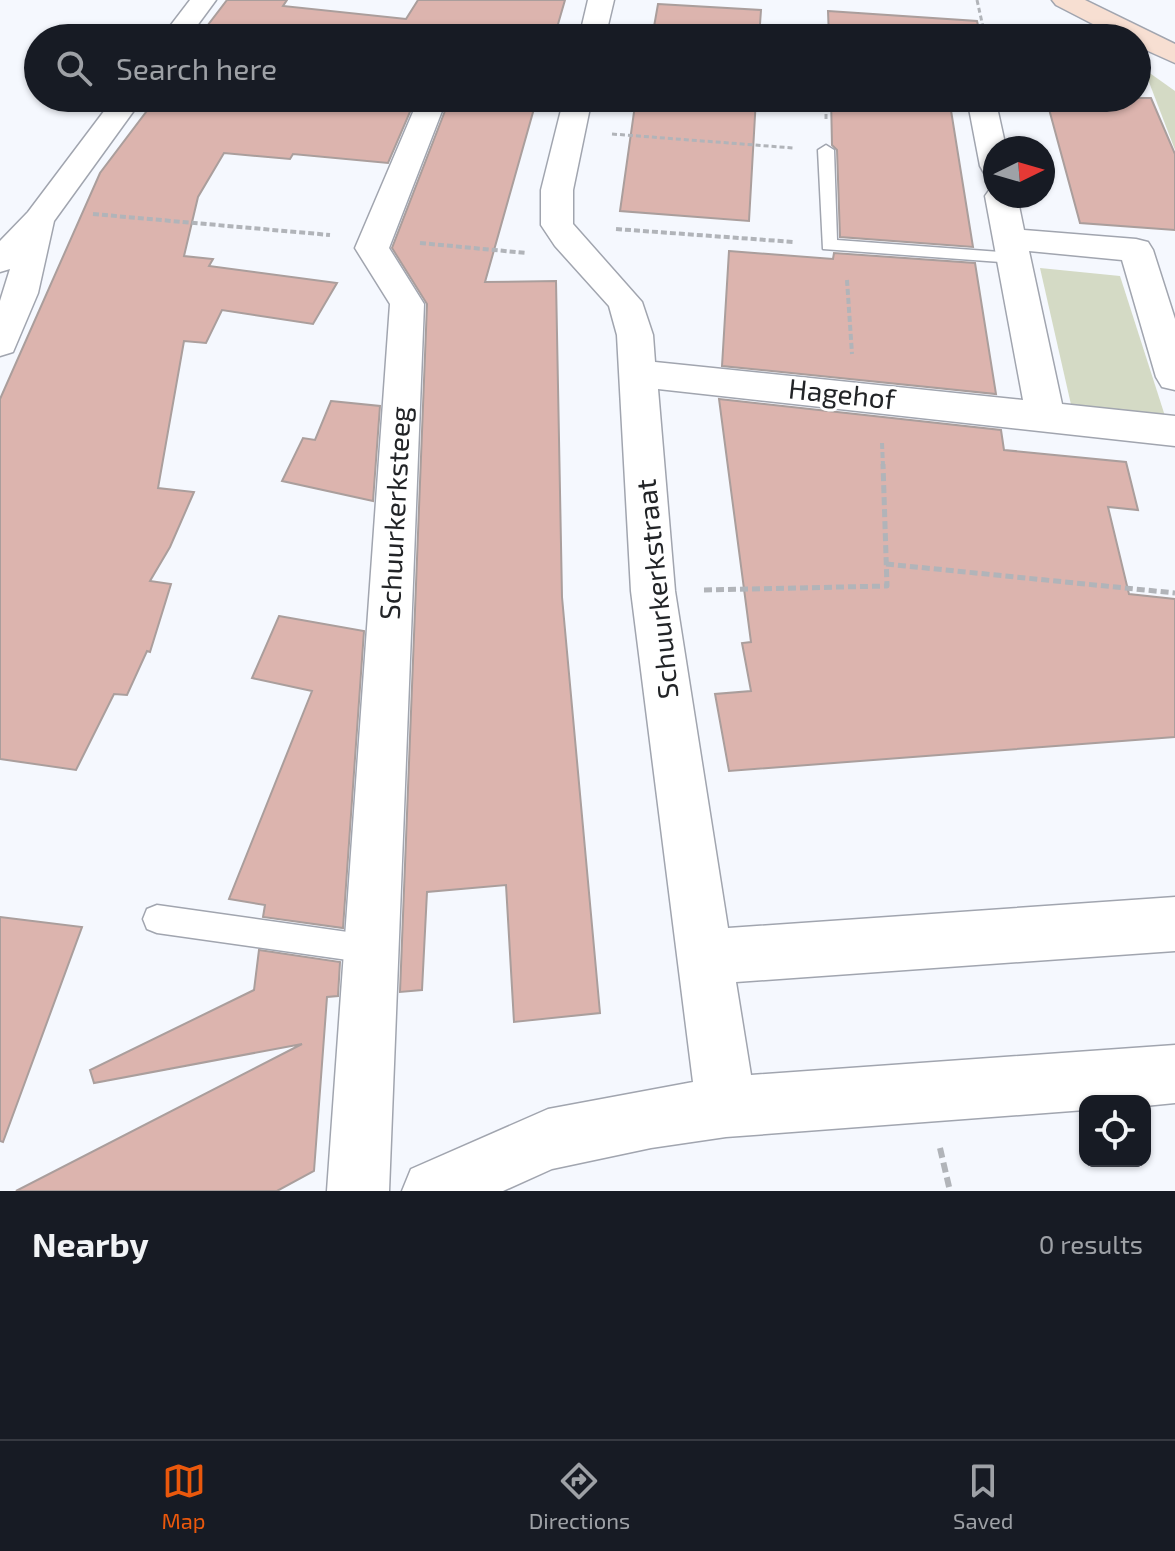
<!DOCTYPE html>
<style>
:root{--surface:#171b24;--page:#20242c;--text:#f1f3f6;--muted:#9ea1a6;--line:#363941;--accent:#ea580c}
body{margin:0;font-family:"Exo 2",sans-serif;background:var(--page);color:var(--text)}
.controls{position:absolute;right:24px;bottom:24px;display:grid;overflow:hidden;border-radius:16px;box-shadow:0 2px 6px #0004}
.controls button{width:72px;height:72px;display:grid;place-items:center;padding:0;border:0;border-bottom:2px solid var(--line);background:var(--surface);color:var(--text);font:40px sans-serif}
.compass{position:absolute;left:983px;top:136px;width:72px;height:72px;border-radius:50%;background:var(--surface);box-shadow:0 2px 6px #0004;rotate:85deg}
.list{margin:0;padding:0;list-style:none}
h2{display:flex;justify-content:space-between;align-items:center;height:104px;margin:0;padding:0 32px;font-size:34px}
h2 small{font-size:26px;font-weight:400;color:var(--muted)}
.icon{flex:none;width:44px;height:44px;fill:none;stroke:currentColor;stroke-width:2;stroke-linecap:round;stroke-linejoin:round}
.map{position:relative;flex:none;width:1175px;height:1191px;overflow:hidden}
.search{position:absolute;background:var(--surface);box-shadow:0 2px 6px #0004;left:24px;right:24px;top:24px;height:88px;display:flex;align-items:center;gap:20px;box-sizing:border-box;padding:0 28px;border-radius:44px;color:var(--muted);font-size:30px}
.sheet{height:248px;background:var(--surface)}
nav{display:flex;justify-content:space-around;align-items:center;box-sizing:border-box;height:112px;border-top:2px solid var(--line);background:var(--surface);font-size:22px;color:var(--muted)}
nav a{display:grid;justify-items:center;gap:4px}
nav .on{color:var(--accent)}
.map>svg:first-child{display:block}
</style>
<div class="map">
<svg width="1175" height="1191" viewBox="0 0 1175 1191">
<rect width="100%" height="100%" fill="#f5f8fe"/>
<!-- green -->
<g fill="#d4dac5">
<path d="M1144 69 1175 91V150Z"/>
<path d="M1040 268 1120 276 1165 416 1072 409Z"/>
</g>
<!-- building -->
<g fill="#dcb4ae" stroke="#aa9e9c" stroke-width="2">
<path d="M227 0H287L283 6 406 19 418 0H565L554 38H198Z"/>
<path d="M658 4 761 10 759 38H652Z"/>
<path d="M828 11 977 21 981 38H829Z"/>
<path d="M152 98H416L388 163 293 154 290 159 224 153 198 197 184 256 213 259 209 266 337 283 313 324 222 310 206 343 184 341 158 488 194 492 170 547 150 581 171 584 150 652 147 651 127 695 114 694 76 770 0 759V399L100 173 149 108Z"/>
<path d="M450 98H537L485 282 556 281 562 597 600 1013 514 1022 506 885 427 892 422 990 400 992 427 304 392 248Z"/>
<path d="M636 98H756L749 221 620 211Z"/>
<path d="M831 98H949L973 247 840 237 837 150 832 145Z"/>
<path d="M1046 98H1151L1175 154V230L1080 223Z"/>
<path d="M729 251 833 259 834 253 975 263 996 394 722 366Z"/>
<path d="M719 399 1001 430 1004 450 1126 462 1138 510 1108 507 1129 594 1175 599V737L729 771 715 694 751 691 742 643 751 642Z"/>
<path d="M331 401 380 406 373 501 282 481 303 438 315 440Z"/>
<path d="M279 616 364 631 343 928 263 917 265 905 229 899 312 691 252 678Z"/>
<path d="M0 917 82 927 3 1142 0 1141Z"/>
<path d="M259 950 340 962 338 996 327 997 314 1171 277 1191H16L302 1044 94 1083 90 1070 254 990Z"/>
</g>
<g fill="none" stroke-linecap="round" stroke-linejoin="round">
<!-- lane casing -->
<g stroke="#a1a5af" stroke-width="3">
<g id="lane">
<path d="M826 145 834 150 837 240 1014 253 1022 258 1014 263 823 249 818 150Z"/>
<path d="M157 905 369 935 379 939 383 949 379 959 369 963 157 933 147 929 143 919 147 909Z"/>
</g>
</g>
<!-- street casing -->
<g stroke="#a1a5af" stroke-width="3">
<g id="street">
<path d="M190 0H216L188 38H161Z"/>
<path d="M588 0H614L605 38H579Z"/>
<path d="M114 98H143L54 221 38 293 13 352 0 356V301L10 269 0 272V241L28 212Z"/>
<path d="M419 98H447L389 248 424 304 389 1191H327L390 304 355 248Z"/>
<path d="M564 98H592L573 190V224L642 302 653 335 655 362 1023 400 985 196 990 189 995 188V196H1017L1024 230 1136 239 1148 242 1153 250 1175 319V390L1162 387 1156 377 1122 260 1029 251 1062 404 1175 416V446L658 389 675 591 728 928 1175 897V951L736 982 751 1075 1175 1045V1103L1145 1106V1101H1085V1110L726 1137 651 1148 552 1169 503 1191H402L411 1169 548 1109 693 1082 631 591 617 335 609 306 555 246 541 225V190Z"/>
<path d="M967 98H995L1006 148H995V175L984 173 980 166Z"/>
</g>
</g>
<!-- secondary casing -->
<g stroke="#a1a5af" stroke-width="3">
<path id="secondary" d="M1052 0H1085L1175 44V63L1137 46V38H1120L1056 5Z"/>
</g>
<!-- path-far3 -->
<g stroke="#b1b4b9" stroke-width="3" stroke-dasharray="5 3" stroke-linecap="butt">
<path d="M977 0 983 27 990 32 991 38"/>
<path d="M826 98V121"/>
<path d="M612 134 794 148"/>
</g>
<!-- path-far2 -->
<g stroke="#b1b4b9" stroke-width="4" stroke-dasharray="6 3" stroke-linecap="butt">
<path d="M93 214 330 235"/>
<path d="M616 229 794 242"/>
<path d="M420 243 526 253"/>
<path d="M847 280 852 354"/>
<path d="M882 443 883 466"/>
</g>
<!-- path-far1 -->
<g stroke="#b1b4b9" stroke-width="5" stroke-dasharray="8 4" stroke-linecap="butt">
<path d="M886 564 1175 593"/>
<path d="M704 590 887 586 883 464"/>
</g>
<!-- path -->
<path stroke="#b1b4b9" stroke-width="6" stroke-dasharray="10 5" stroke-linecap="butt" d="M940 1148 950 1191"/>
<!-- lane -->
<use href="#lane" fill="#fff" fill-rule="evenodd"/>
<!-- street -->
<use href="#street" fill="#fff" fill-rule="evenodd"/>
<!-- secondary -->
<use href="#secondary" fill="#f7dfd2" fill-rule="evenodd"/>
</g>
<g text-anchor="middle" stroke-width="6" stroke-linejoin="round" paint-order="stroke">
<!-- street labels -->
<g font-size="28" fill="#222427" stroke="#fff">
<text transform="translate(842 394) rotate(6)" y="10">Hagehof</text>
<text transform="translate(395 513) rotate(-87)" y="10">Schuurkerksteeg</text>
<text transform="translate(657 589) rotate(-96)" y="10">Schuurkerkstraat</text>
</g>
</g>
</svg>
<div class="controls">
<button><svg class="icon" aria-label="locate" viewBox="0 0 24 24"><circle cx="12" cy="12" r="6"/><path d="M12 2v4M12 18v4M2 12h4M18 12h4"/></svg></button>
</div>
<svg class="compass" viewBox="-18 -18 36 36"><path d="M0-13l5 13h-10z" fill="#e53935"/><path d="M0 13l5-13h-10z" fill="#9ea1a6"/></svg>
<div class="search"><svg class="icon" aria-label="search" viewBox="0 0 24 24"><circle cx="10" cy="10" r="6"/><path d="M15 15l6 6"/></svg>Search here</div>
</div>
<section class="sheet">
<h2>Nearby<small>0 results</small></h2>
<ul class="list">
</ul>
</section>
<nav>
<a class="on"><svg class="icon" aria-label="map" viewBox="0 0 24 24"><path d="M3 6l6-2 6 2 6-2v14l-6 2-6-2-6 2zM9 4v14M15 6v14"/></svg>Map</a>
<a><svg class="icon" aria-label="directions" viewBox="0 0 24 24"><path d="M12 3l9 9-9 9-9-9zM9 14v-3h6M13 9l2 2-2 2"/></svg>Directions</a>
<a><svg class="icon" aria-label="saved" viewBox="0 0 24 24"><path d="M7 4h10v16l-5-4-5 4z"/></svg>Saved</a>
</nav>
